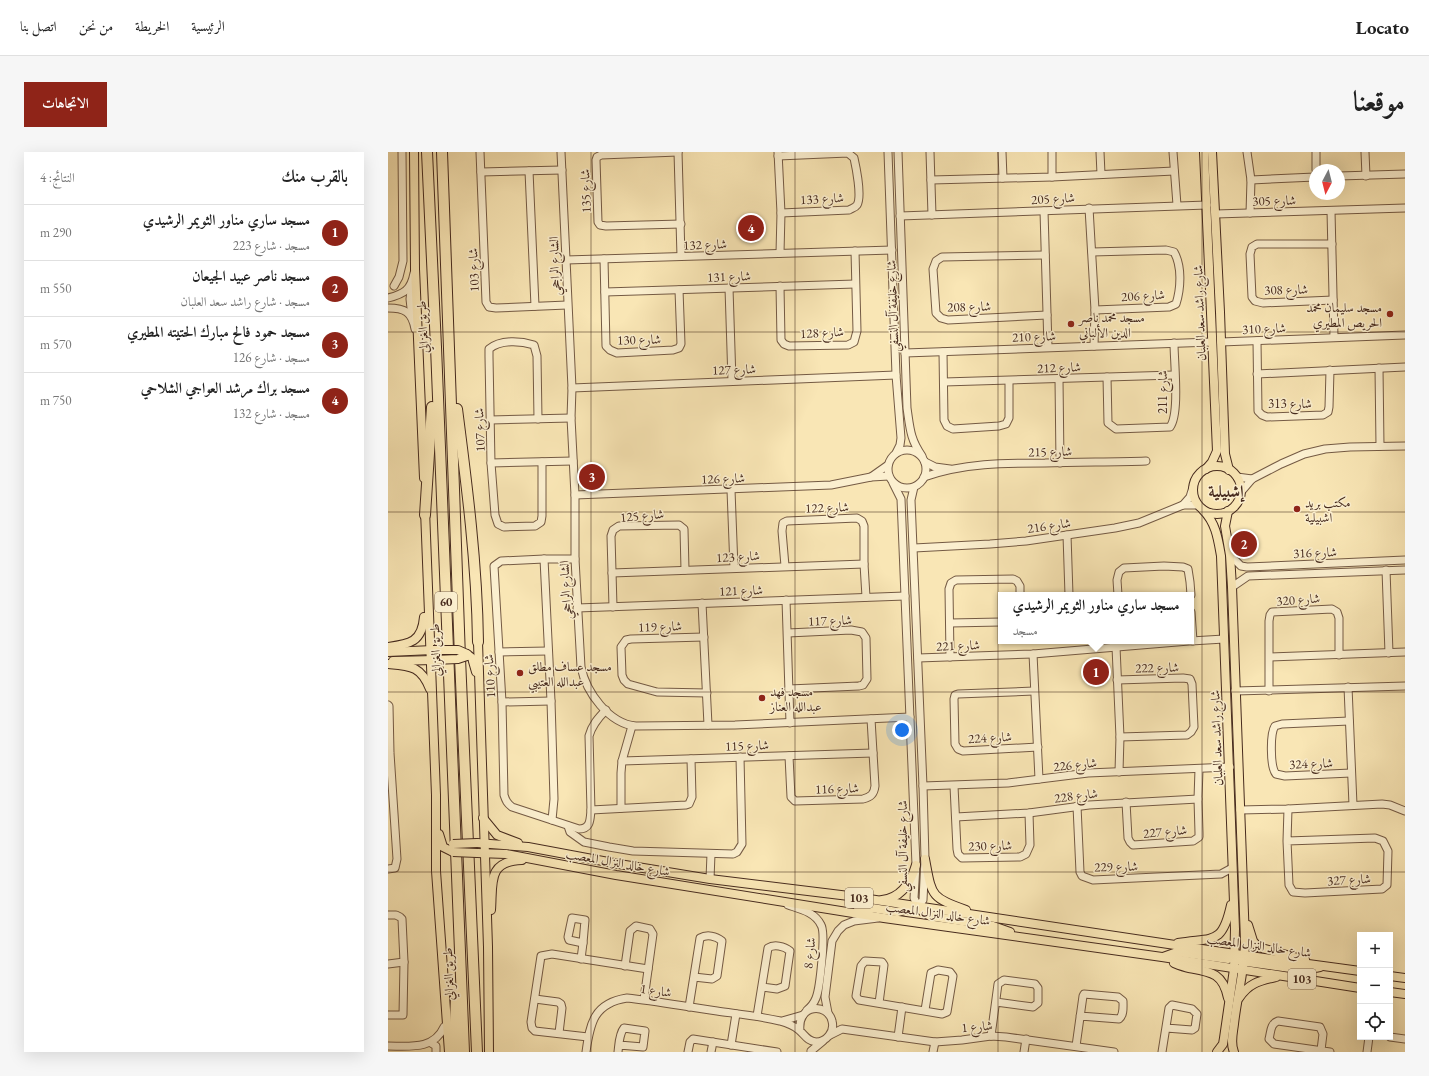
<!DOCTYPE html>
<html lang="ar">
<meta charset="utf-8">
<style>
:root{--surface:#fff;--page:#f6f6f6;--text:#222;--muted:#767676;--line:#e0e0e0;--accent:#8f2418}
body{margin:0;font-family:"EB Garamond",Amiri,serif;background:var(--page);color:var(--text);direction:rtl}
.controls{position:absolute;right:12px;bottom:12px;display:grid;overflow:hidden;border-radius:0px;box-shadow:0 4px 16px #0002}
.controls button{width:36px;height:36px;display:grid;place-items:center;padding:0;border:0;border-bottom:1px solid var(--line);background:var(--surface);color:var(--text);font:20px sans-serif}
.compass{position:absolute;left:921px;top:12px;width:36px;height:36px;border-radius:50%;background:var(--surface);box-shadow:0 4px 16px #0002;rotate:187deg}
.you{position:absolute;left:514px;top:578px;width:14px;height:14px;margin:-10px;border:3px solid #fff;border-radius:50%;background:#1a73e8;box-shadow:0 0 0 6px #1a73e833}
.badge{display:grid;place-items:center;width:26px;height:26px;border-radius:50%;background:var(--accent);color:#fff;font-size:13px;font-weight:700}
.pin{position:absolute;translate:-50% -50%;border:2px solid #fff;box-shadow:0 1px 4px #0006}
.popup{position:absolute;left:610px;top:440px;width:196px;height:52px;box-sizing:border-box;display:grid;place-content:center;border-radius:0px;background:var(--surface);filter:drop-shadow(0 1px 3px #0005);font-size:13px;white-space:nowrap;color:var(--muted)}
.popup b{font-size:15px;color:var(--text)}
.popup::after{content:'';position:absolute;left:50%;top:100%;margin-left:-8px;border:8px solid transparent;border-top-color:var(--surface)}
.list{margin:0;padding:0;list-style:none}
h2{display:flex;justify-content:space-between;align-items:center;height:52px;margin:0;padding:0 16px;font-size:17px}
h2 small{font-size:13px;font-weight:400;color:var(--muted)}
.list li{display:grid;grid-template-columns:26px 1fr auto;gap:12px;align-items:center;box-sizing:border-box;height:56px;padding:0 16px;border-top:1px solid var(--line)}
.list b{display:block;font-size:15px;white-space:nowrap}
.list p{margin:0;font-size:13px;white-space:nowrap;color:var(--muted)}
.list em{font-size:13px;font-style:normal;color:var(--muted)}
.icon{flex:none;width:22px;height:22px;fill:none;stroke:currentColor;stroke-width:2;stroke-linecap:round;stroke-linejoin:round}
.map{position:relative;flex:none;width:1017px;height:900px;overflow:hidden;direction:ltr;border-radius:0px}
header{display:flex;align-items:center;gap:24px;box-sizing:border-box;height:56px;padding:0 20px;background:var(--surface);border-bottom:1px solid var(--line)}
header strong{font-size:19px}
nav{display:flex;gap:22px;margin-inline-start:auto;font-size:14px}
.intro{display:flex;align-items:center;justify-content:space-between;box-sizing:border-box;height:96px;padding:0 24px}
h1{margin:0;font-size:28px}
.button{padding:10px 18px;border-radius:0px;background:var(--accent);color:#fff;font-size:14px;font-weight:700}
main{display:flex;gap:24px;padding:0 24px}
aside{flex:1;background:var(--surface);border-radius:0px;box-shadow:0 4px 16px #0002}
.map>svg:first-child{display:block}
</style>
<header>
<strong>Locato</strong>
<nav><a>الرئيسية</a><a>الخريطة</a><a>من نحن</a><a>اتصل بنا</a></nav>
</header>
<div class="intro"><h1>موقعنا</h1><a class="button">الاتجاهات</a></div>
<main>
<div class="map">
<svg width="1017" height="900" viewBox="0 0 1017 900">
<rect width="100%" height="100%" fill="#f9e6b5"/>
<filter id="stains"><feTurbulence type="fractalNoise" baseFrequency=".005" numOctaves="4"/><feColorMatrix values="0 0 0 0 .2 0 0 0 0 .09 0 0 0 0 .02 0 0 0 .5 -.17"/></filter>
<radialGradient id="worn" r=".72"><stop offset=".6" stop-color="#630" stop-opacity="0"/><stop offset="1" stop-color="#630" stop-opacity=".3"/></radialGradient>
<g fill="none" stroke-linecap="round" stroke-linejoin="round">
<!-- minor casing -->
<g stroke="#745a44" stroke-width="9">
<g id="minor">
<path d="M92 0 98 150 101 155 108 156 179 153"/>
<path d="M173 0 184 236 183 266 187 343V407L193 515C198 540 221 572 248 574L347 573 522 565"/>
<path d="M290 0 213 3 209 5 208 8 210 70 212 73 218 74 293 72"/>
<path d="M290 0 293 104"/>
<path d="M390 0 393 61 392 101"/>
<path d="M500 0 508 223 513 286 512 293 508 301"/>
<path d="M510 0 519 256C522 276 522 287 534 304"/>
<path d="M542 0 544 63"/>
<path d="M614 0 615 26"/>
<path d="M664 0V25"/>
<path d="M712 0 713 22"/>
<path d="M785 0 789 53"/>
<path d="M859 0 863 28 862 61"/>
<path d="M977 0 978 24"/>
<path d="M390 4 460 1 466 6C468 15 474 45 469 53 467 56 464 56 461 58L393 61"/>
<path d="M928 18V0"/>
<path d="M141 19 147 154"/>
<path d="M93 20 174 18"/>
<path d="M951 24 1017 22"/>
<path d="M543 28 664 25 786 19"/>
<path d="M863 28 927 25"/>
<path d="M701 56 707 158 706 194"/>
<path d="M656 59 660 195"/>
<path d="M943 59 946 185"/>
<path d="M828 62 1017 56"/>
<path d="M512 64 819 53"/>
<path d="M944 92H869L864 95 862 102 864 145 867 149 875 151 945 148"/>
<path d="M704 100 778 98 786 100C794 114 793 136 788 152L781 155 707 158"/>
<path d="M657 103 554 105 548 109 545 117 548 161 553 166 560 168 659 163"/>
<path d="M216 107 218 194 222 198 229 201 285 198 291 196 293 192 291 138"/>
<path d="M178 108 504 98"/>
<path d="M24 131 22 147 24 165"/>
<path d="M6 134 11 125 15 109 14 0"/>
<path d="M392 134 393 188 396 192 401 194 460 193 466 190 469 179 467 99"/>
<path d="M341 136 344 229"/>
<path d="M217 140 467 132"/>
<path d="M0 146C16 142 23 138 26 121"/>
<path d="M0 156C17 156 24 160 27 177"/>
<path d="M869 189 870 259 874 263 879 265 935 263 940 260 941 255 942 218"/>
<path d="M833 190 1017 183"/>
<path d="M555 200 556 268 559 274 565 277 611 274 618 272 621 266V229"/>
<path d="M517 201 824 190"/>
<path d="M991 216 992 294"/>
<path d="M869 222 1017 215"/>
<path d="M719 225 720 271 728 277 782 275C792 262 786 210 786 191"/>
<path d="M671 227 672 311"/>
<path d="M556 230 786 223"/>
<path d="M184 236 508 223"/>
<path d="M150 267 149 204 146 193C133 189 113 187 101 197V205L103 311 107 363 110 372 116 375 147 374 153 370 154 364V310"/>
<path d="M102 268 183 266"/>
<circle cx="519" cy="317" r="19"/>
<path d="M537 310 547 315 562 317"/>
<path d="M103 311 185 309"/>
<path d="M483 325 500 313"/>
<path d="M536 325C575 311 617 311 657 311 691 310 725 310 758 309"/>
<path d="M849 325 864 327"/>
<path d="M505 331 513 347 528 713 526 746 530 755 535 748 537 707 535 634 523 348 526 335"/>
<path d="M343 338 346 416"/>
<path d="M852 341 864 327 893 312 916 302 937 297 962 295 1017 294"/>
<path d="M187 343 443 333 483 325 501 324"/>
<path d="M795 353 802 345 805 335"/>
<path d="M679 383 681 443"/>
<path d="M526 396 602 392 638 389 727 376 751 371 795 353H810"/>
<path d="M842 403 853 414 859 415 1017 408"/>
<path d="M156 407 163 549 166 647 164 668"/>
<path d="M187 407H156L113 409 106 414 114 550 116 643C118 649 119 651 124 655L191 677C203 677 202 667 203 658L201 584C204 573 210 566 218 558"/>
<path d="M397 414 394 379 395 371 399 369 469 366 474 369 476 374V412L478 445"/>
<path d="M998 418 1001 501"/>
<path d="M224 421 476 412"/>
<path d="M844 435 860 424 1017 418"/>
<path d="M730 443 729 428 731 420 736 416 776 414 795 415 800 417 802 430 803 443"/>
<path d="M398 448 402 571"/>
<path d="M314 451 320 573"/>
<path d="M225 455 223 384 225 378 231 374 291 373 296 377 297 418"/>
<path d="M189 456 517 444"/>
<path d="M803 460 805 489"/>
<path d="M562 471 613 470"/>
<path d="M400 481 463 478 474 480 478 486 479 527 475 533 471 534 401 537"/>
<path d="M316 485 243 487 238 488 233 495 234 523 236 528 240 532 269 540 319 541"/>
<path d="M803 489 836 487"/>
<path d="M728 495 732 585 731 620"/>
<path d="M111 500 160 499"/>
<path d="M645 502 651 627"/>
<path d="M562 505 561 437 563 431 568 428 625 427 629 429 632 434V443"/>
<path d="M882 505 1017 500"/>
<path d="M530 506 645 502 801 489"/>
<path d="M729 528 795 526 802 527 804 532 806 575 803 580 799 583 732 585"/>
<path d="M960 535 965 653"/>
<path d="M646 539 570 542 567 543 566 547 567 592 570 597 575 599 650 595"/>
<path d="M847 539 1017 534"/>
<path d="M881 539V469L882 463 884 460 944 457 949 460 951 466V503"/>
<path d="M114 550 163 549"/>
<path d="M0 553 1 554 2 601 9 707 7 716 0 717"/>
<path d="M961 569 894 572 887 574C882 581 882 615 888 622L897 624 963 621"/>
<path d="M401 604 403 645 407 649 475 647C483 645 486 642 487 634L483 567"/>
<path d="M234 609 485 601"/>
<path d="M535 634 620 631 700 621 842 615"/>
<path d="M566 634 569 697 570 702 574 706 632 705 638 702 642 693 641 661"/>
<path d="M738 650 740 686 742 690 745 693 805 689 811 685V681L810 647 811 617"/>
<path d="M689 654 692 720 694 724 705 728 833 722 844 716"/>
<path d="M233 656V621L234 609 244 574"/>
<path d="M203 658 298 653 301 652 304 645 303 607"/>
<path d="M852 658 900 657 994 652 1002 653 1017 659"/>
<path d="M568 665 641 661 701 653 810 647"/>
<path d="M180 674 182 680 196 690 221 695 245 699 345 702 349 700 354 692 352 605"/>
<path d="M899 689 987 686 995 689 1000 699 999 733 994 737 917 741 905 740 901 733 899 689 900 657"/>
<path d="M322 727 323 702"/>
<path d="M400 753C412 757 427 760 433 773 438 781 432 836 428 846 426 851 423 855 419 858"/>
<path d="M0 763H8L12 765 14 767 16 810 15 863H0"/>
<path d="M184 766 197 768 195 791 181 788 180 785Z"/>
<path d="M193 807 195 791"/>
<path d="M0 812 16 810"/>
<path d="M237 814 242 779 248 774 262 777 265 782 256 847"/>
<path d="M147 847 170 850 173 852 174 856 171 881"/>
<path d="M491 851 496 813 494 810 477 809 473 814 468 844 471 848 554 862 559 860 565 824 562 820 550 818 543 821 537 858"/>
<path d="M301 855 312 786C319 782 328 784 334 789L329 824 324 827 306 825"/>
<path d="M440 861 437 845 444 789 450 779 456 773 466 769 490 766"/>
<path d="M369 864 380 796C386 792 396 794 402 799L397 834 389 837 374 835"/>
<path d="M394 869 415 863"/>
<path d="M442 883 454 877 547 890 574 888 603 884 618 885 726 900"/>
<path d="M603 884 610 832 616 828 647 832 650 836V851L645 855 608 850"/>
<path d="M200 885 147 879 144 876 143 870 153 804 164 802 260 817"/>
<path d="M510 885 514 855"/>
<path d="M1002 885 1017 887"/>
<path d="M43 891 48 894V900"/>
<path d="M343 893 348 862"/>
<path d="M0 894C21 894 46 898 56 875"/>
<path d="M688 894 695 844 696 842 730 845 735 849C735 855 736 863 731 867L692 864"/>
<path d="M933 898 935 882 932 875 890 869C882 872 883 880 881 887L886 892 942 900"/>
<path d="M423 899 435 889"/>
<path d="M198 900C202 871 206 851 239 846 269 849 299 855 329 859 350 862 371 864 392 869 399 871 405 873 411 878 417 883 419 889 428 890 438 890 447 880 444 869 440 851 409 851 412 879"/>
<path d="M230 900C231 892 231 882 236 876L257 879 255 895 231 893"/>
<path d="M300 900 302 890 305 887 389 900"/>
<path d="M323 900 325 890"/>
<path d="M545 900 547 890"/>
<path d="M636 900 638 887"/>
<path d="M774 900 781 856 784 853 804 857 809 862 807 876 804 878 778 876"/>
<path d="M979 900 981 885"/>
</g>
</g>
<!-- major casing -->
<g stroke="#472b1e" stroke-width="10">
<g id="major">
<path d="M26 0 27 117 36 326"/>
<path d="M816 0 829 299 824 310 818 317"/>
<path d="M824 0 832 160 837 302 841 318"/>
<circle cx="829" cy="338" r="24"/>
<path d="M37 358 48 643V719L61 900"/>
<path d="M815 358C828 371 830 387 833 404L847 777 846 817 836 886 835 892 829 900"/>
<path d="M840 359 837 374 842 403 844 435 857 789C857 817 849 844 846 872 845 881 842 891 846 900"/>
<path d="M90 490 100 795 101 900"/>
<path d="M0 495C22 492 34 490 36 465"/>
<path d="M0 500 45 498"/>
<path d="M79 502 84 506 88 520"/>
<path d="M5 509 46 508"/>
<path d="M0 512C23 514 33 514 42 537"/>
<path d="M95 666 109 683 130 691"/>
<path d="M51 682 55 695 65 700"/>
<path d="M89 691 140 695 231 712 322 727 461 744 847 802 972 819"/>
<path d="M89 701 118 702 228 723 496 766 774 805 972 836"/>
<path d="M537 707C544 744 542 745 578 758"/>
<path d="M494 748C514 746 523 730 528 713"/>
<path d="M103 758C105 731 99 709 134 708"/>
<path d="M470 758 484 756 509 760 530 755 535 760 542 764 605 774 622 780"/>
<path d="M860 773 865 789 870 795 917 808"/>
<path d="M790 791C825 785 834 794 843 753"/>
<path d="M775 805 789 800 840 807"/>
<path d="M852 809 917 818 932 815"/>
<path d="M786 811C791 813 796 815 801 816 823 820 835 821 840 846"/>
<path d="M1002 824 1017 826"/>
<path d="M1002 840 1017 842"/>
<path d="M851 846C861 831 871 829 888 825"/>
</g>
</g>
<!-- highway casing -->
<g stroke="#472b1e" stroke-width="12">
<g id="highway">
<path d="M39 0 48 195 76 900"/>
<path d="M54 0 72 506 89 900"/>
<path d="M69 257C79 334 89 412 90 490"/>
<path d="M37 363 44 255"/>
<path d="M66 900 68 843"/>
</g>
</g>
<!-- minor -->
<use href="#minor" stroke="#fbefcf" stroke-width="7"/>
<!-- major -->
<use href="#major" stroke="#f9e6b5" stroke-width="8"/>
<!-- highway -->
<use href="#highway" stroke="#f9e6b5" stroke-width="10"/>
<!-- major-bridge casing -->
<g stroke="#472b1e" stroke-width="10" stroke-linecap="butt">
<g id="major-bridge">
<path d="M45 498H70L79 502"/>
<path d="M46 508 70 507 79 504"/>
<path d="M65 692 89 691"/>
<path d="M65 700 89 701"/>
</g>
</g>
<!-- major-bridge -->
<use href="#major-bridge" stroke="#f9e6b5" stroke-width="8"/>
</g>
<!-- grid -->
<path fill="none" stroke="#472b1e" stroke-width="1" stroke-opacity="0.55" d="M203 0V900M407 0V900M610 0V900M814 0V900M0 180H1017M0 360H1017M0 540H1017M0 720H1017"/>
<!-- markers -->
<g fill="#8f2418" stroke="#fbefcf" stroke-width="1.5">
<circle cx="1002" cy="162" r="4"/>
<circle cx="683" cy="172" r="4"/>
<circle cx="909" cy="357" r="4"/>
<circle cx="132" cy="521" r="4"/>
<circle cx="374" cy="546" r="4"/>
</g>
<g text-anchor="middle" stroke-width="3" stroke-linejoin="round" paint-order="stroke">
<!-- shield labels -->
<g fill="#fbefcf" stroke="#7d6653" stroke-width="1">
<rect x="47" y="440" width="22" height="20" rx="3"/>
<rect x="457" y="736" width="28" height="20" rx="3"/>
<rect x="900" y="817" width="28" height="20" rx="3"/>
</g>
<g font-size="12" font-weight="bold" fill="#472b1e">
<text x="58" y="454">60</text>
<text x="471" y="750">103</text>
<text x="914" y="831">103</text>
</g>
<!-- street labels -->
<g font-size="13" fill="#472b1e" stroke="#fbefcf">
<text transform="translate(197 39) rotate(-92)" y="5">شارع 135</text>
<text transform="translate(434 46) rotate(-3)" y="5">شارع 133</text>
<text transform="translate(665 46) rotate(-3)" y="5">شارع 205</text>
<text transform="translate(886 48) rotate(-1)" y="5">شارع 305</text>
<text transform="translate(317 92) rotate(-2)" y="5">شارع 132</text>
<text transform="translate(166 114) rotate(-92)" y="5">الشارع الراجحي</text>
<text transform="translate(85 118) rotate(-92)" y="5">شارع 103</text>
<text transform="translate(341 124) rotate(-2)" y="5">شارع 131</text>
<text transform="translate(898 137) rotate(-1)" y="5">شارع 308</text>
<text transform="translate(755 143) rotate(-3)" y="5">شارع 206</text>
<text transform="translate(504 154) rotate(-92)" y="5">شارع خليفة آل النسفي</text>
<text transform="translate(581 154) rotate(-1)" y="5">شارع 208</text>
<text transform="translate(811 161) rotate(-92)" y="5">شارع راشد سعد العلبان</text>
<text transform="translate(34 175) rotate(-93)" y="5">طريق الغزالي</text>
<text transform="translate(876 176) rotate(-2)" y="5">شارع 310</text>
<text transform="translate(434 180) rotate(-3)" y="5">شارع 128</text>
<text transform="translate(646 184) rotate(-2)" y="5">شارع 210</text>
<text transform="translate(251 187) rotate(-1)" y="5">شارع 130</text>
<text transform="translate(671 215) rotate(-2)" y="5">شارع 212</text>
<text transform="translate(346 217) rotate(-2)" y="5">شارع 127</text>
<text transform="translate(774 240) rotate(-90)" y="5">شارع 211</text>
<text x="902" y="256">شارع 313</text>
<text transform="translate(91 278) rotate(-92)" y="5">شارع 107</text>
<text transform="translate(662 299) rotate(-1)" y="5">شارع 215</text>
<text transform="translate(335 326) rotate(-2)" y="5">شارع 126</text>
<text transform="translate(439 355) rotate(-2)" y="5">شارع 122</text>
<text transform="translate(254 363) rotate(-5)" y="5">شارع 125</text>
<text transform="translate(661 373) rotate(-8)" y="5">شارع 216</text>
<text transform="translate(927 400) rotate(-2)" y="5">شارع 316</text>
<text transform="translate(350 404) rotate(-3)" y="5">شارع 123</text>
<text transform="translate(177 438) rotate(-93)" y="5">الشارع الراجحي</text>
<text transform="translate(353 438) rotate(-2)" y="5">شارع 121</text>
<text transform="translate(910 447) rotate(-4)" y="5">شارع 320</text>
<text transform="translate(442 468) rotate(-2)" y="5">شارع 117</text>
<text transform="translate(272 474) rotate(-2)" y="5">شارع 119</text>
<text transform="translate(570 493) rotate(-2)" y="5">شارع 221</text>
<text transform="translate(47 498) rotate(-92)" y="5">طريق الغزالي</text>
<text transform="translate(769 515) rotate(-1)" y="5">شارع 222</text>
<text transform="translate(101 524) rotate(-93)" y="5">شارع 110</text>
<text transform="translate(602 585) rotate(-3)" y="5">شارع 224</text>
<text transform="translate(828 586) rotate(-92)" y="5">شارع راشد سعد العلبان</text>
<text transform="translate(359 593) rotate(-2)" y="5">شارع 115</text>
<text transform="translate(923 611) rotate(-2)" y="5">شارع 324</text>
<text transform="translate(687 612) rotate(-6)" y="5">شارع 226</text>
<text transform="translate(449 636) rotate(-2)" y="5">شارع 116</text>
<text transform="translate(688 643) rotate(-7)" y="5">شارع 228</text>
<text transform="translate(777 679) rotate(-5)" y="5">شارع 227</text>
<text transform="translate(602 693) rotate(-1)" y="5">شارع 230</text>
<text transform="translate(514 694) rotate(-90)" y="5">شارع خليفة آل النسفي</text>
<text transform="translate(230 710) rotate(10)" y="5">شارع خالد النزال المعصب</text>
<text transform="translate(728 714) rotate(-1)" y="5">شارع 229</text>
<text transform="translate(961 727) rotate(-3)" y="5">شارع 327</text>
<text transform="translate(550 761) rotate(8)" y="5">شارع خالد النزال المعصب</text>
<text transform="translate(871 793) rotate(8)" y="5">شارع خالد النزال المعصب</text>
<text transform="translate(421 801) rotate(-84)" y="5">شارع 8</text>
<text transform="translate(60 822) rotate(-92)" y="5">طريق الغزالي</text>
<text transform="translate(268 838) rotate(8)" y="5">شارع 1</text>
<text transform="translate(589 874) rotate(-5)" y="5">شارع 1</text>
</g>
<!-- poi labels -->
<g font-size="13" fill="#472b1e" stroke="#fbefcf" text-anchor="start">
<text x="994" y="160" text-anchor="end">مسجد سليمان محمد<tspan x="994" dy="15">الحريص المطيري</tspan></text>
<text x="691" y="170">مسجد محمد ناصر<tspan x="691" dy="15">الدين الألباني</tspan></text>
<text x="917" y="355">مكتب بريد<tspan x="917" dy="15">اشبيلية</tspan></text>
<text x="140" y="519">مسجد عساف مطلق<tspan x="140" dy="15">عبدالله العتيبي</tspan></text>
<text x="382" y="544">مسجد فهد<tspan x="382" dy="15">عبدالله العناز</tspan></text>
</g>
<!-- district labels -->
<g font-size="17" font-weight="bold" fill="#472b1e" stroke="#fbefcf">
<text x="838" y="345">إشبيلية</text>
</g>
</g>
<rect width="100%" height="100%" filter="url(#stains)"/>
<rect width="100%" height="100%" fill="url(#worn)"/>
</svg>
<div class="controls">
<button>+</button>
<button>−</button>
<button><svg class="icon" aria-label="locate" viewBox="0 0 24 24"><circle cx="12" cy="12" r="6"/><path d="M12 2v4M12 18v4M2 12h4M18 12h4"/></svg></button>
</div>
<svg class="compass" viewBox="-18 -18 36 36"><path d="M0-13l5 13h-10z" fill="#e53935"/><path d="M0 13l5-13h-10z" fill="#767676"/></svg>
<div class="you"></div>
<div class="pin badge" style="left:708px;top:520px">1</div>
<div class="popup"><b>مسجد ساري مناور الثويمر الرشيدي</b>مسجد</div>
<div class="pin badge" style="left:856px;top:392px">2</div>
<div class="pin badge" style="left:204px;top:325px">3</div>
<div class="pin badge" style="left:363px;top:76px">4</div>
</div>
<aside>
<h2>بالقرب منك<small>النتائج: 4</small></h2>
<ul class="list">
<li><span class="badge">1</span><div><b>مسجد ساري مناور الثويمر الرشيدي</b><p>مسجد · شارع 223</p></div><em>290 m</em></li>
<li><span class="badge">2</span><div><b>مسجد ناصر عبيد الجيعان</b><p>مسجد · شارع راشد سعد العلبان</p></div><em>550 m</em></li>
<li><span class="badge">3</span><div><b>مسجد حمود فالح مبارك الحتيته المطيري</b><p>مسجد · شارع 126</p></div><em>570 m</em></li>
<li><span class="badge">4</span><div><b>مسجد براك مرشد العواجي الشلاحي</b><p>مسجد · شارع 132</p></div><em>750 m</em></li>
</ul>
</aside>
</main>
